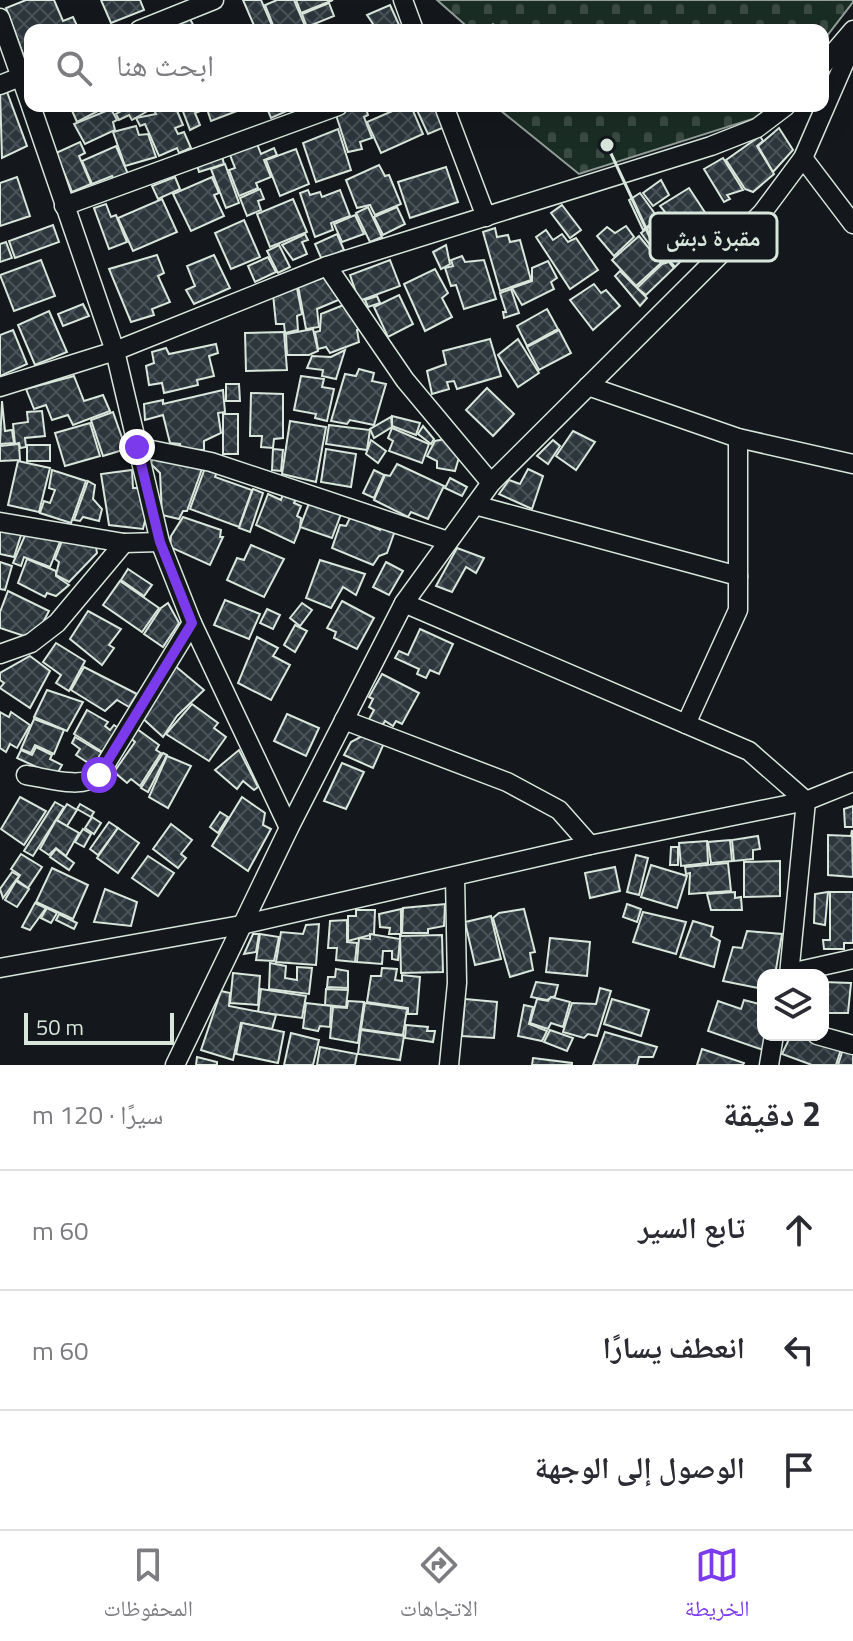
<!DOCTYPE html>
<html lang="ar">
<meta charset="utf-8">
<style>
:root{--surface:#fff;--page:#f7f7f7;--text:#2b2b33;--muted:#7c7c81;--line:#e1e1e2;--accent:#7c3aed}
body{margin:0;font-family:"Titillium Web","Noto Naskh Arabic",sans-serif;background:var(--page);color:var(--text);direction:rtl}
.controls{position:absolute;right:24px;bottom:24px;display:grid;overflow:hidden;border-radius:16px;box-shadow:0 8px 32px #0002}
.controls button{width:72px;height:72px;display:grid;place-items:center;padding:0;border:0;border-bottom:2px solid var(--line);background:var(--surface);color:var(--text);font:40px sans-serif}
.scale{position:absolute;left:24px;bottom:20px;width:150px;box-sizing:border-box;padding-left:8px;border:4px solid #d8e6dc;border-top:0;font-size:22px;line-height:28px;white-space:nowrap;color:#d8e6dc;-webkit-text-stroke:6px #14181c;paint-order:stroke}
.stop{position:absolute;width:24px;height:24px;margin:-18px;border:6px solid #7c3aed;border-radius:50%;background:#fff}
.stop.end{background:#7c3aed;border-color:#fff;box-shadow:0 2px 8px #0008}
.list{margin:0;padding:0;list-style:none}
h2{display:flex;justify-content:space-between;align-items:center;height:104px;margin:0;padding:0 32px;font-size:34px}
h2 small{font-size:26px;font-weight:400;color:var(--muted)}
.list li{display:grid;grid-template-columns:52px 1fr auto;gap:24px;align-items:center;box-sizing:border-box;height:120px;padding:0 32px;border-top:2px solid var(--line)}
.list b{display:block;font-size:30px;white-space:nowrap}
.list em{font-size:26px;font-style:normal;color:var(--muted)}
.icon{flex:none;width:44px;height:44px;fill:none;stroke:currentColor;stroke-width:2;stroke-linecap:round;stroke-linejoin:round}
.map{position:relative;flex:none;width:853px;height:1065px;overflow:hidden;direction:ltr}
.search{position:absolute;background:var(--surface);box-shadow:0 8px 32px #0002;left:24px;right:24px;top:24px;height:88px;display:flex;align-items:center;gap:20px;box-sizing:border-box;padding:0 28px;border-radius:16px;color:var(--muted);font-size:30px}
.sheet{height:464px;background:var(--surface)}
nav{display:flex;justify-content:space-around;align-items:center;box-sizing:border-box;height:112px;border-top:2px solid var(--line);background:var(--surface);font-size:22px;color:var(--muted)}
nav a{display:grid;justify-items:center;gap:4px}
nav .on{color:var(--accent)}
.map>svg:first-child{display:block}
</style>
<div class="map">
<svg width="853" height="1065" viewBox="0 0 853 1065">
<defs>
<pattern id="cemetery-stones" width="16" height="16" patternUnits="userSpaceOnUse" patternTransform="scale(2)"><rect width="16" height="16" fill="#1a2d24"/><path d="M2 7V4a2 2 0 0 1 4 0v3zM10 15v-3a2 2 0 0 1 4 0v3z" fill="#3b4b43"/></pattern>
<pattern id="building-cross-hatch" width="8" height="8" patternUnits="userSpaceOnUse" patternTransform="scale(2)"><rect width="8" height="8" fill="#2c363c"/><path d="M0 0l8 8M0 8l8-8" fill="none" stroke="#4a5358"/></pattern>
</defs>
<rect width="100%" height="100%" fill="#14181c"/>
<!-- cemetery -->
<g fill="url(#cemetery-stones)" stroke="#939e99" stroke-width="2">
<path d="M437 0H853V2L823 41V30H501L493 24 487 30H471Z"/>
<path d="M495 106H772L765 115 579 174Z"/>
</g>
<!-- building -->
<g fill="url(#building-cross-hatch)" stroke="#d8e6dc" stroke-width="2">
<path d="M26 0H54L63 21 73 17 79 30H30V60L26 62 6 8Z"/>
<path d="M101 0H140L144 10 111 23Z"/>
<path d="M243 0H261L274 30H256Z"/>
<path d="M277 0H294L306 28 275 30 265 5Z"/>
<path d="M296 0H333L301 13Z"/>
<path d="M329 3 334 16 307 27 302 14Z"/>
<path d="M390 5 400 27 377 30 367 15Z"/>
<path d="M190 19 196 30H166Z"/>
<path d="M0 91 7 92 27 146 2 158Z"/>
<path d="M70 106H96L98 111 77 122Z"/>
<path d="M124 106H149L144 109 146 112 132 120 129 115 119 120 116 114 125 109Z"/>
<path d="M175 106 183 125 175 128 178 134 184 132 191 148 179 153 177 148 159 156 145 124 140 126 136 118 156 114 153 108 157 106Z"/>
<path d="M181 106H213L195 113 200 125 190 130Z"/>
<path d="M214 106H250L211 121 207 109Z"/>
<path d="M266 106H298L271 118Z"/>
<path d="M358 106H365L368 115 364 117 372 138 360 142 362 149 348 152 336 115Z"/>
<path d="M404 106H411L423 134 381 153 367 122Z"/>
<path d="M415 106H438L447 126 428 134Z"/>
<path d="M111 109 117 120 113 122 115 130 85 144 74 124Z"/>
<path d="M136 126 139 135 148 134 156 157 125 166 113 132Z"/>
<path d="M779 128 793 150 773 172 758 146Z"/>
<path d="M338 129 351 170 316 182 303 143Z"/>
<path d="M760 136 763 141 757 146 774 174 753 192 745 189 726 160Z"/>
<path d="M80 142 85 153 79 156 91 184 72 192 56 153Z"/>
<path d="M257 144 261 154 274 148 277 155 264 160 271 177 256 183 258 188 239 196 229 170 235 168 230 155Z"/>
<path d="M116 146 128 174 114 181 112 176 92 184 82 161Z"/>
<path d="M296 149 309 184 280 196 266 160Z"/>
<path d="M222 156 224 164 199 172 197 165Z"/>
<path d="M723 158 743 190 727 195 730 199 724 202 704 169Z"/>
<path d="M225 164 239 203 226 208 211 169Z"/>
<path d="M379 165 385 176 389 175 401 204 375 215 370 205 357 208 346 180Z"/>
<path d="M446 167 458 202 410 218 398 182Z"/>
<path d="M17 177 30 216 0 226V183Z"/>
<path d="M175 177 180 189 158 199 152 186Z"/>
<path d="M212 177 219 193 214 195 224 216 191 231 173 194Z"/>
<path d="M661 180 669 195 653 206 643 193Z"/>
<path d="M689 188 708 217 684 235 660 206Z"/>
<path d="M260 189 264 199 258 201 261 210 247 216 240 198Z"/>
<path d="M308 190 310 195 320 192 322 197 340 190 350 216 331 223 333 230 315 237 300 193Z"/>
<path d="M640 193 658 218 643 230 629 200Z"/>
<path d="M162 199 177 232 133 251 118 218Z"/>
<path d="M293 199 307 232 270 247 257 214Z"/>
<path d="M106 204 111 217 116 215 127 242 109 249 94 208Z"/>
<path d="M562 205 581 230 570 238 551 213Z"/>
<path d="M368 207 382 237 370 242 356 213Z"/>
<path d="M397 207 405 224 383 235 374 217Z"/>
<path d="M355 215 364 234 342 242 334 224Z"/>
<path d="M663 217 689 253 675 267 669 260 663 263 641 233Z"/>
<path d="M244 220 260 257 231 269 215 233Z"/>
<path d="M53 225 59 242 15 258 9 241Z"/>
<path d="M626 226 634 237 614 256 597 236 607 227 615 233Z"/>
<path d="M495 228 497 237 508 235 510 242 520 240 531 280 500 291 483 232Z"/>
<path d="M546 230 553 240 562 234 568 242 576 238 598 270 570 289 536 237Z"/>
<path d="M305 234 308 240 302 242 307 254 293 260 282 245Z"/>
<path d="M337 234 344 250 322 260 315 244Z"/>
<path d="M639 236 661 263 636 286 612 260Z"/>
<path d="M6 242 12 258 0 262V244Z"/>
<path d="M279 245 290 267 278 273 267 251Z"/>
<path d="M446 245 450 264 441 269 433 252Z"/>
<path d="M157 255 164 273 158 276 170 302 152 309 154 315 131 322 109 269Z"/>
<path d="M214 255 230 288 194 304 186 290 195 286 187 266Z"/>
<path d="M462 256 465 262 484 260 496 299 464 309 456 285 451 286 445 268 453 266 451 260Z"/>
<path d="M268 257 276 272 255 282 248 266Z"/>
<path d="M41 260 55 296 14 311 0 275Z"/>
<path d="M390 260 400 286 359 301 350 275Z"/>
<path d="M548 261 557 278 551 282 554 289 522 305 512 288 532 281V268Z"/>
<path d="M669 262 674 268 646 295 637 288 662 264Z"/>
<path d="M435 269 448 293 442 298 452 317 425 331 404 284Z"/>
<path d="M620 271 647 298 640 306 615 276Z"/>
<path d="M328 276 343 298 317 309 319 327 306 329 298 286Z"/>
<path d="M296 283 302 314 297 316 298 330 285 333 284 324H276L273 294Z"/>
<path d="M594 284 601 293 606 290 620 306 593 330 570 300Z"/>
<path d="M511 289 519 313 504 318 503 312H506L500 293Z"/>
<path d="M399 295 413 324 388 337 374 307Z"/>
<path d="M377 296 380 303 368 307 365 300Z"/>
<path d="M83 304 89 316 63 326 58 314Z"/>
<path d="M346 304 365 327 357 330 359 342 330 353 326 347 318 349 315 332 320 331 321 314Z"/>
<path d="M547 309 558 329 527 346 517 326Z"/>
<path d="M49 311 67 352 35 365 18 325Z"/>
<path d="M313 329 318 351 309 355H287L286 334Z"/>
<path d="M13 330 27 364 0 376V335Z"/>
<path d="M559 330 571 353 539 370 527 347Z"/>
<path d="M284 332 287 370 246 371 245 333Z"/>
<path d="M490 339 501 376 457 389 454 381 447 382 449 389 432 394 427 371 446 364 443 351Z"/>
<path d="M518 339 539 373 518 387 498 355Z"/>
<path d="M216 344 218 353 209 356 214 376 197 380 198 385 164 393 162 383 149 385 146 366 154 363 152 352 166 348 169 354Z"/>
<path d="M345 350 336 379 322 376 323 370 307 368 312 356 331 357Z"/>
<path d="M359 369 374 373 372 381 386 384 374 425 350 420 347 424 331 421 345 374 356 376Z"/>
<path d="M74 376 84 401 103 395 110 411 73 425 68 415 52 420 46 405 34 409 26 389Z"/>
<path d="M301 376 324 379 322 387 334 389 327 421 315 418 316 414 294 410Z"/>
<path d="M226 384H239L240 401H226Z"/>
<path d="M487 388 514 414 493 436 466 410Z"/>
<path d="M223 390 225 412 218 413 221 433 204 441V450L181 449 180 444 170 443 163 415 145 420 144 404 163 400V404Z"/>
<path d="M251 393 283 394V438L274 439 273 448 261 447 262 436H250Z"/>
<path d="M2 401 5 431 12 430 14 443 0 444Z"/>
<path d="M42 411 45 436 25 438 26 447 20 448 19 443 15 444 13 424 28 422 27 412Z"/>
<path d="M113 412 126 449 103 456 91 420Z"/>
<rect x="223" y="414" width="15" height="40"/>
<path d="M392 416 420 423 416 435 392 426Z"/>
<path d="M391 417 392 427 374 438 370 429Z"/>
<path d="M290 421 326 427 316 482 282 474Z"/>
<path d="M90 423 100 456 65 466 55 433Z"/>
<path d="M329 425 370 430 367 450 326 444Z"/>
<path d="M423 426 434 439 431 444 418 434Z"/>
<path d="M392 428 429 444 422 463 389 451 393 441 388 438Z"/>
<path d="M573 431 595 442 576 470 556 456Z"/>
<path d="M445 439 460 454 455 471 437 468V461L427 456 435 441Z"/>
<path d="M371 440 386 451 378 463 366 454Z"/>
<path d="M553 440 560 446 548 464 537 456Z"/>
<path d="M19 444 20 460 0 461V446Z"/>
<rect x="27" y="445" width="23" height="16"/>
<path d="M273 449 283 450 281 471 272 470Z"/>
<path d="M326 449 356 454 351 487 321 482Z"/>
<path d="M154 453 202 469 187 511H183L179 519 162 515 160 473 151 464Z"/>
<path d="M18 461 50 468 39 512 8 505Z"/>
<path d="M397 464 444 486 428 519 411 512 408 517 374 500 385 475 390 476Z"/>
<path d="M205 468 217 472 215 477 252 490 239 527 190 509Z"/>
<path d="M528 469 543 476 532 509 499 494 509 480 520 484Z"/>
<path d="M52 470 86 481 71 523 40 513 44 501 50 503 55 490 49 488Z"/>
<path d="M132 470 133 488H143L148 508 143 529 109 525 101 474Z"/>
<path d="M374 470 384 475 374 498 363 493Z"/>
<path d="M450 478 467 487 462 496 445 488Z"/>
<path d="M88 481 95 485 93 499 102 509 99 521 83 517 80 521 74 520Z"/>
<path d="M253 489 263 493 250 532 239 528Z"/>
<path d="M268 494 281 500 283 494 296 499 294 503 301 506 297 516 301 518 300 528 294 543 256 525Z"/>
<path d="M311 498 341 514 332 538 300 527Z"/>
<path d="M353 512 372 519 369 525 380 530 384 522 396 528 387 553 379 556 373 565 332 548 340 525 346 526Z"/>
<path d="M183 517 221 530 220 537H223L210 565 170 547 171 536Z"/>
<path d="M0 527 22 532 14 557 0 554Z"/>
<path d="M26 533 61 539 50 567 24 557 21 566 13 563Z"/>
<path d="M62 541 96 547 97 553 69 582 56 575 59 562 55 559Z"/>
<path d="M251 545 284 559 264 597 227 580 237 558 244 560Z"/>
<path d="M457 548 484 558 476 573 466 567 452 592 436 586Z"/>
<path d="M27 559 56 571V576L69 585 56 596 47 593 45 597 18 583Z"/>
<path d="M320 560 365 574 356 595 343 587 331 608 306 598Z"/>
<path d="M0 562 12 566 5 590 0 589Z"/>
<path d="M386 562 403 571 389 595 373 587Z"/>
<path d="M128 569 152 585 144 596 121 580Z"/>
<path d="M120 581 159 608 142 632 103 605Z"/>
<path d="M8 591 49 611 39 630 24 636 0 628V612Z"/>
<path d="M225 600 260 614 249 639 214 625Z"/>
<path d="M342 601 374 618 357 649 334 638 336 632 327 628Z"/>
<path d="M168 603 179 623 163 647 144 634 161 608Z"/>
<path d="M302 603 312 610 300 626 290 618Z"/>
<path d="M267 609 280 615 273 629 260 623Z"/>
<path d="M88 611 121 629 109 645 114 648 102 665 70 639Z"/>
<path d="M295 625 307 631 295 652 284 645Z"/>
<path d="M420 629 453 644 439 674 430 670 426 678 417 674 419 669 395 658 399 651 408 655Z"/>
<path d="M257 637 278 648 273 656 290 665 271 700 238 683Z"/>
<path d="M56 643 85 661 69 691 56 683 61 675 43 662Z"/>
<path d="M30 656 50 671 30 708 0 688 4 683 0 680V673Z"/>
<path d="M174 665 204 690 177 716 163 737 138 714Z"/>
<path d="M84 667 137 694 129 707 117 700 105 711 71 690Z"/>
<path d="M382 674 419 693 402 724 396 721 393 726 385 721 382 726 369 719 374 710 369 707 373 699 369 697Z"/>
<path d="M47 690 83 702 67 731 34 717Z"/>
<path d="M192 704 218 723 214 728 226 737 209 761 166 734Z"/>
<path d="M87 710 108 722 105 726 110 730 114 725 121 730 104 753 74 734Z"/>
<path d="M0 712 9 717 11 712 30 725 17 748 10 744 6 752 0 748Z"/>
<path d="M287 714 319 728 306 756 274 741Z"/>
<path d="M34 719 64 730 54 754 35 745 31 753 21 749Z"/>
<path d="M133 726 159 745 156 750 161 753 140 786 131 779 127 783 114 772 135 742 127 735Z"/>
<path d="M364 735 385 741 373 768 344 755 351 742Z"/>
<path d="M75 737 102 753 93 766 76 755 80 749 72 743Z"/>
<path d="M36 747 52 755 50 759 62 765 56 776 17 758 21 750 32 755Z"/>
<path d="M239 750 258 787 254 790 243 781 237 789 215 770Z"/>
<path d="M163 753 167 755 148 792 141 788Z"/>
<path d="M167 756 191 766 168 808 149 797Z"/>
<path d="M342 763 364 772 346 809 324 801Z"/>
<path d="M20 797 46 811 24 845 1 829Z"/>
<path d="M242 797 265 813 263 825 271 829 248 871 212 846Z"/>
<path d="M55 802 64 807 33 856 24 851Z"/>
<path d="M67 804 77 810 67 826 57 820Z"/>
<path d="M80 804 94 812 91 817 77 809Z"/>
<path d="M853 806V827H845L844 809Z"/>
<path d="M220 812 228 817 218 833 210 827Z"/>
<path d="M92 817 101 823 94 834 85 828Z"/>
<path d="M56 820 79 833 66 856 56 848 49 855 40 849Z"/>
<path d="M109 822 118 828 98 855 90 849Z"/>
<path d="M171 824 192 840 181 854 186 858 178 868 153 849Z"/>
<path d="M118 828 139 843 118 873 97 858Z"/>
<path d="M83 829 91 834 84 847 75 842Z"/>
<path d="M852 830 853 877 828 875V835L851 836Z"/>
<path d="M758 836 760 849 753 850V859L734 861 732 840Z"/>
<path d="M730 840 732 861 711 863 708 842Z"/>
<path d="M707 841 708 863 681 866 679 843Z"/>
<path d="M671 847H678V865H670Z"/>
<path d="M56 849 74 863 69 870 50 857Z"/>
<path d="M21 854 42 867 28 888 17 880 20 875 11 869Z"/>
<path d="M636 855 648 858 639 895 627 892Z"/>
<path d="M148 856 174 873 158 896 132 878Z"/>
<path d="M780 861V896L744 897V862Z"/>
<path d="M728 863 731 891 689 894 690 873 686 874 685 867Z"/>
<path d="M651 865 687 876 677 908 641 897Z"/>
<path d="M615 867 620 891 590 898 585 873Z"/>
<path d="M52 868 88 885 73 919 36 902Z"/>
<path d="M12 872 19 876 3 898 0 889Z"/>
<path d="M16 881 29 889 17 907 5 900Z"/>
<path d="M105 889 137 902 131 926 94 922Z"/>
<path d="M735 892V898L741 897 742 910H711L707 894Z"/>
<path d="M828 892 825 925 814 923 815 894Z"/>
<path d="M830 892H853V943H844V949H824L823 940H830Z"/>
<path d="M35 903 46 908 30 930 22 927Z"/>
<path d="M445 904 444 926 428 929V933H402L403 908Z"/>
<path d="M627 904 641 909 637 922 623 917Z"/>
<path d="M47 908 57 913 51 923 41 918Z"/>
<path d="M401 909V934H389L390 928 380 927 379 914Z"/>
<path d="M524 909 535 952 530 953 533 970 510 977 493 918 499 913Z"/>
<path d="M356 910H375L374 934 348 941V916H356Z"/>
<path d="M643 912 686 922 676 954 633 942Z"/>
<path d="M59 914 77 923 74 929 56 920Z"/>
<path d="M491 916 501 959 475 965 465 922Z"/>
<path d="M347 920V942L357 943 355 962 336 960 337 948H328L330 921Z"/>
<path d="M693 921 713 927 711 936 720 941 714 967 680 957Z"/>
<path d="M319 924 316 965 276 962 281 932 303 934 306 925Z"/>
<path d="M747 931 782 934 775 975H763V989L723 981 733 947 742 948Z"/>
<path d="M253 934H259L256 952 244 954Z"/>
<path d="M260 934 279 937 274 961 256 960Z"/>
<path d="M370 934 400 939 398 960 392 959V951H383L382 964 357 962 359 938 370 939Z"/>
<path d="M442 935 443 972 401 973 400 936Z"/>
<path d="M550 938 590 942 587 976 546 972Z"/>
<path d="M270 963 286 966 285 978 297 980V967L312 968 309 994 269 989Z"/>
<path d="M382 968 397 969 395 980 402 981V975L420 977 417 1014H408V1008L367 1002 371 976H381Z"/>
<path d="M336 969 348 971V988L327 987 328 977H335Z"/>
<path d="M233 973 260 976 258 1005 230 1003Z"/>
<path d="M536 982 558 985 555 996 547 1000 531 997Z"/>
<path d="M823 982 851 983 848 1013H823Z"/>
<path d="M600 988 611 991 597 1036 588 1034 584 1038 563 1032 572 1003 596 1004Z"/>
<path d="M261 989 306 996 302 1018 258 1012Z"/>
<path d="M326 989 348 990 346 1007 325 1005Z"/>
<path d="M221 991 230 993 229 1006 276 1015 272 1029 241 1023 233 1060 201 1050Z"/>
<path d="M551 997 570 1002 563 1027 551 1023 548 1029 530 1023 537 999 548 1001Z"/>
<path d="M465 999 497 1002 494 1038 462 1036Z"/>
<path d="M612 999 649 1010 641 1036 604 1024Z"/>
<path d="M744 1000 763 1005V1035H766L763 1050 708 1031 718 1001 741 1009Z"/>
<path d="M348 1001 364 1002 358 1043 330 1038 333 1007 347 1008Z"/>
<path d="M306 1003 331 1006 330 1027 320 1026 318 1031 303 1028Z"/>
<path d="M365 1003 407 1009 403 1035 361 1029Z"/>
<path d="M524 1005 533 1007 529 1024 547 1031 542 1041 518 1036Z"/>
<path d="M242 1023 284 1032 278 1063 236 1054Z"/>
<path d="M406 1025 428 1027 427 1031H435L433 1042 405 1038Z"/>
<path d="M361 1030 404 1036 400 1060 358 1054Z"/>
<path d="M550 1030 573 1038 567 1051 544 1042Z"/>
<path d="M605 1032 657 1047 653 1057H639L637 1065H593Z"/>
<path d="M291 1033 319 1040 313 1065H284Z"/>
<path d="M791 1035 841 1049 836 1065H812L782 1054Z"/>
<path d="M320 1047 357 1054 355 1065H317Z"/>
<path d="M702 1049 744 1063 743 1065H697Z"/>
<path d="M843 1049 853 1053V1065H838Z"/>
<path d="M197 1057 217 1062V1065H196Z"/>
<path d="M533 1058 572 1063V1065H532Z"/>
</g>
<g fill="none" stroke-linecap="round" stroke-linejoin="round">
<!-- minor casing -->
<g stroke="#d8e6dc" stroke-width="21">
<g id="minor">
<path d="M403 0 414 30"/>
<path d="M0 18 30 103"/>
<path d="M139 30 214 0"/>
<path d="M823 65 853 30"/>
<path d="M0 85 30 73"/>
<path d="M31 106 115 351 160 542 192 623 289 828"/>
<path d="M444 106 486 217"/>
<path d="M803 158 853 224"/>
<path d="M64 206 338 106"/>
<path d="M327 266 405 380 491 483"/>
<path d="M588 386 738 438 853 464"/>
<path d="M0 387 115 351 327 266 711 146 757 128 786 106"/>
<path d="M137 447 211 462 448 541"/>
<path d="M475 505 738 576"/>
<path d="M0 522 124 543 160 542"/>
<path d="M404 603 749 751 806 801 789 975"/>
<path d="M0 654 31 643 57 623 124 543"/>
<path d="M344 720 507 782 559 810 590 845"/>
<path d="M686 724 738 610V438"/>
<path d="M26 775C47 778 82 790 99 775L192 623"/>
<path d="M0 968 241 925 590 845 806 801 853 782"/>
<path d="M790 973 853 959"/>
<path d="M817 1035 853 1045"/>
<path d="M175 1065 289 828 404 603 491 483 762 213 803 158 853 43"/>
<path d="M449 1065 457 983 455 877"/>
<path d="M769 1065 774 1035"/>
</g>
</g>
<!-- minor -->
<use href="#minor" stroke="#14181c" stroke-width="18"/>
</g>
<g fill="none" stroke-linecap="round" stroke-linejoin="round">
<!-- route -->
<path stroke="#7c3aed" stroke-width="10" d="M99 775 192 623 160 542 137 447"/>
</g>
<!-- callouts -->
<path fill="none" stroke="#d8e6dc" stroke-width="3" d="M607 145L650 237"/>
<circle fill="#d8e6dc" stroke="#14181c" stroke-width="3" cx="607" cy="145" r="8"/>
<rect fill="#14181c" stroke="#d8e6dc" stroke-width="3" x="650" y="213" width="127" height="48" rx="8"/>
<g font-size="24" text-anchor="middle" font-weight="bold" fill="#d8e6dc">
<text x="713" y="246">مقبرة دبش</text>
</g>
</svg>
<div class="controls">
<button><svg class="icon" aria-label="layers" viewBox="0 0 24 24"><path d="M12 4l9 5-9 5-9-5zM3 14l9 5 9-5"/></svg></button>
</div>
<div class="scale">50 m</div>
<div class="stop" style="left:99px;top:775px"></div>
<div class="stop end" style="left:137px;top:447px"></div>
<div class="search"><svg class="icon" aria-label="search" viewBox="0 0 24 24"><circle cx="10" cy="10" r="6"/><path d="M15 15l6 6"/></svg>ابحث هنا</div>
</div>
<section class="sheet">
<h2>2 دقيقة<small>سيرًا · 120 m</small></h2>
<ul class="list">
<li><svg class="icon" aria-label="ahead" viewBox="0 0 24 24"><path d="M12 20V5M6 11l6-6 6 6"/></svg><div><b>تابع السير</b></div><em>60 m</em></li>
<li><svg class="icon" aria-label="left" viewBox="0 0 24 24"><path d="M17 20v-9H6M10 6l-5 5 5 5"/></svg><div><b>انعطف يسارًا</b></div><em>60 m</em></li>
<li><svg class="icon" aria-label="arrive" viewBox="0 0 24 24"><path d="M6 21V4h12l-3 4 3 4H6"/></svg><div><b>الوصول إلى الوجهة</b></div></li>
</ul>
</section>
<nav>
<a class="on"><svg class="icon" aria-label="map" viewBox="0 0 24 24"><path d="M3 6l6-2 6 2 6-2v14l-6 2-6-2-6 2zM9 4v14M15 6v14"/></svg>الخريطة</a>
<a><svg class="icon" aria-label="directions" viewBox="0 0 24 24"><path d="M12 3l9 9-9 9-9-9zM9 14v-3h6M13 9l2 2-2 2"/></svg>الاتجاهات</a>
<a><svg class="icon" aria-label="saved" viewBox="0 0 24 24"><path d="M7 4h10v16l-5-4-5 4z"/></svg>المحفوظات</a>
</nav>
